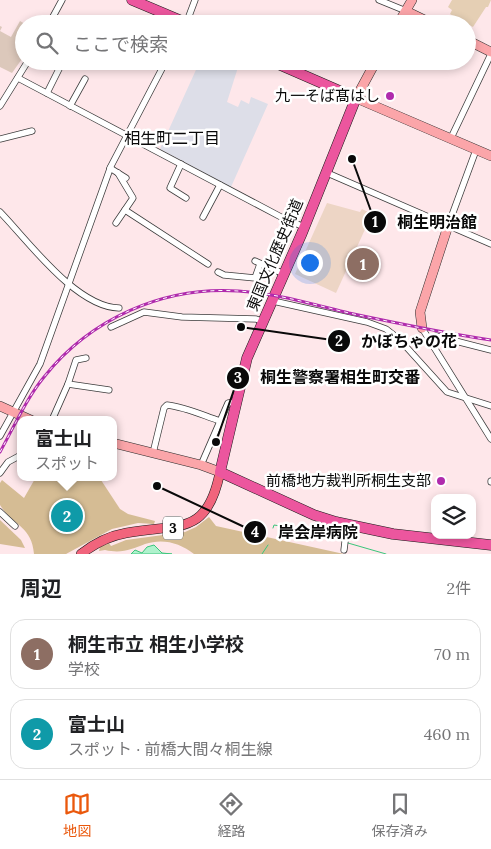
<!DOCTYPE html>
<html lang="ja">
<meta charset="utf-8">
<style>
:root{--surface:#fff;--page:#f6f6f6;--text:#202124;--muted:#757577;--line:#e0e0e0;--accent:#ea580c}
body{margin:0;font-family:Lora,"Noto Sans JP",serif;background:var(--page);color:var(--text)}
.controls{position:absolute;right:15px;bottom:15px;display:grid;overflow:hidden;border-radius:10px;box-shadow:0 2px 8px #0003}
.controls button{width:45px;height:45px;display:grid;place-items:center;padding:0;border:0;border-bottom:1px solid var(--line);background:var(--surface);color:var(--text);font:25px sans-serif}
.you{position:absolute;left:309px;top:262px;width:18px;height:18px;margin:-12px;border:4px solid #fff;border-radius:50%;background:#1a73e8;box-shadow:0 0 0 8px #1a73e833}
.badge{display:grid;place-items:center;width:32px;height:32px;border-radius:50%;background:var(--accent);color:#fff;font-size:16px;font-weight:700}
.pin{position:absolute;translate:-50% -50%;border:2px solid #fff;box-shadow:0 1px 5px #0006}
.popup{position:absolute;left:17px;top:416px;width:100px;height:65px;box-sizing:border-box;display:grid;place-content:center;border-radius:10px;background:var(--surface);filter:drop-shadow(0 1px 4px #0005);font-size:16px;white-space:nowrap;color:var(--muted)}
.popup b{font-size:19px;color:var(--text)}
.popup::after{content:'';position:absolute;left:50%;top:100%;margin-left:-10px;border:10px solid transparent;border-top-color:var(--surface)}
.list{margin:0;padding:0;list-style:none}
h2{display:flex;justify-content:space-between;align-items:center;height:65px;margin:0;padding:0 20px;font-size:21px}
h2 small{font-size:16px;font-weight:400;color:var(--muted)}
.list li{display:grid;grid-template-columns:32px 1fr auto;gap:15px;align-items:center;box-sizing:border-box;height:70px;margin:0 10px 10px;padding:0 10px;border:1px solid var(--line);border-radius:15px}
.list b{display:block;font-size:19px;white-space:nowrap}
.list p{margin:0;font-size:16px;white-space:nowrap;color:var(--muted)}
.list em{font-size:16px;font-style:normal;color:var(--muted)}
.icon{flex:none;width:28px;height:28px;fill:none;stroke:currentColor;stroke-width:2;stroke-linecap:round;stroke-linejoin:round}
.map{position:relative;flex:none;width:491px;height:554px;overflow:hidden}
.search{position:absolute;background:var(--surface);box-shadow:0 2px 8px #0003;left:15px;right:15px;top:15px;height:55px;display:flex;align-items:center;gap:12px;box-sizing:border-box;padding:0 18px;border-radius:28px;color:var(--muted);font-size:19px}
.sheet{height:225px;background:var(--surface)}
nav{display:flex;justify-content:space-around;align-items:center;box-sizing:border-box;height:70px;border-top:1px solid var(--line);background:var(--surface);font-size:14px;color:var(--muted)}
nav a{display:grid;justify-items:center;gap:2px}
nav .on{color:var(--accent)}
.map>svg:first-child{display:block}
</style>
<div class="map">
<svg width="491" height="554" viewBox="0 0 491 554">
<rect width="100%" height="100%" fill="#fee7ea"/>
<!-- industrial -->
<path fill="#dddee8" d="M200 61H240L227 102 238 107 241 100 249 104 251 97 268 104 231 187 160 149Z"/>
<!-- green -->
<path fill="#e5cfb4" d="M452 0H491L488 7H486L473 27 450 14 452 10 448 7Z"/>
<!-- forest -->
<g fill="#d5bc94">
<path d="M36 477H99L120 509 128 514 155 521 154 524 138 523 112 529 66 554H34C32 526 12 525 0 505V483L2 480 24 498Z"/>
<path d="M209 517 216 526 344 554H194C180 543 163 538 145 544 132 549 122 554 105 550L99 551 100 547 109 543 111 546 126 540 185 532 196 527Z"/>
<path d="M0 520 21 540 25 548 0 544Z"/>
</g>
<!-- cemetery -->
<path fill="#dcc8bb" d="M20 21 25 24 24 56 12 73 0 67V26L2 27 0 31 11 37Z"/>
<!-- pitch -->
<path fill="#edd5c5" d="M327 203 360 212 362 209 372 214 336 293 295 274Z"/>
<!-- water -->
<path fill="#aff2cd" stroke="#3ac57b" d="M154 545 162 553 172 554H131L135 550 142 553 147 547Z"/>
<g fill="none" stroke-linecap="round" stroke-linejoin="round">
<!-- stream -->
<g stroke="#3ac57b" stroke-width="1">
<path d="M273 528 274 525 306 530 342 541"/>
<path d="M348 543 386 554"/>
<path d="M262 554 268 545"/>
</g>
<!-- street casing -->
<g stroke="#3c3c3c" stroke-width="7">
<g id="street">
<path d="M379 0 406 11"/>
<path d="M49 24 62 0"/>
<path d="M186 24 195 0"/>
<path d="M18 78 281 217 304 227"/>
<path d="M47 93 63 61"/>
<path d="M0 106 28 61"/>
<path d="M70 106 85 79"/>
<path d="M451 138 491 54"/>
<path d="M0 139 32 131"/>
<path d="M181 164 170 188 186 198"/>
<path d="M110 168 126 178"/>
<path d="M325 172 491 244"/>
<path d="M125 210 208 264"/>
<path d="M0 212C29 242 76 307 119 308"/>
<path d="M203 217 220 185"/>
<path d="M116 223 133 198 118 173"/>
<path d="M448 226 476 150"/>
<path d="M255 261 284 274"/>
<path d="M218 272 224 275 255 278 260 264"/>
<path d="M273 301 367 322 386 329 400 340 447 392 491 406"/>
<path d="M111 327 144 312 182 317 256 319 264 322"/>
<path d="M422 328 491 439"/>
<path d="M429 339 436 336 491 350"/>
<path d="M86 358 76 360 68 384 109 390"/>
<path d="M52 420 68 384"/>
<path d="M0 436 40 364 111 166 166 61"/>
<path d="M153 453 164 408 167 405C185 407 202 415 220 421"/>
<path d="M201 465 228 403 236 402"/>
<path d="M0 473 8 462 21 455"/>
<path d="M491 481V482"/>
<path d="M0 512 15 526"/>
<path d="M344 550 347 525"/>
</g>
</g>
<!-- secondary casing -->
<g stroke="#2b2b2b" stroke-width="10">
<g id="secondary">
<path d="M406 11 433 24"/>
<path d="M398 24 412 0"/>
<path d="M467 40 491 52"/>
<path d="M376 61 356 98 491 156"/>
<path d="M422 328 420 312 448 226"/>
<path d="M0 406 31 420"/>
<path d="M113 443 201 465 220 472"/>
</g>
</g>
<!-- primary casing -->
<g stroke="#1a1a1a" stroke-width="10">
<path id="primary" d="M81 554C95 543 109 536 126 533 177 523 207 538 220 472"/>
</g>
<!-- highway casing -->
<g stroke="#1a1a1a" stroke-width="11">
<g id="highway">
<path d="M132 0 189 24"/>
<path d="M271 61 356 98 302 233 247 358 220 472 314 515 336 522 393 534 491 545"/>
</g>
</g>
<!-- street -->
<use href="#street" stroke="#fff" stroke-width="5.5"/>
<!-- secondary -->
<use href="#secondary" stroke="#fba5a9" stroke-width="9"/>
<!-- primary -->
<use href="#primary" stroke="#f1647c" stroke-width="9"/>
<!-- highway -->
<use href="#highway" stroke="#ec569e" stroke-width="10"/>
<!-- rail casing -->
<g stroke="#b02bad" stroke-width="3">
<path id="rail" d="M0 452C14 427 26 399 44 377 90 319 163 286 238 291 275 293 312 304 349 313 396 323 443 333 491 340"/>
</g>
<!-- rail -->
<use href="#rail" stroke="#fff" stroke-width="1" stroke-dasharray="4" stroke-linecap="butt"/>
</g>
<!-- markers -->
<g fill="#b02bad" stroke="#fff" stroke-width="2">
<circle cx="390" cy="96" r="5"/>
<circle cx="441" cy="481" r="5"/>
</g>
<g text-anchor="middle" stroke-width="5" stroke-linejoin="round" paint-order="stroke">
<!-- shield labels -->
<rect fill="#fff" stroke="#535353" stroke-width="1" x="163" y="516.5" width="20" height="23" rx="4"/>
<g font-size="14" font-weight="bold" fill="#090909">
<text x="173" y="533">3</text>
</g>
<!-- poi labels -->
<g font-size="15" fill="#090909" stroke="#fff" text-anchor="end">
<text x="380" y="101">九一そば髙はし</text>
<text x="431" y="486">前橋地方裁判所桐生支部</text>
</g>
<!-- street labels -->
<g font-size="15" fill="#090909" stroke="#fff">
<text transform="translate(275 255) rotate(-67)" y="5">東国文化歴史街道</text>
</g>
<!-- neighbourhood labels -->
<g font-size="16" fill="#090909" stroke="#fff">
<text x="172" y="144">相生町二丁目</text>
</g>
</g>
<!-- callouts -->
<path fill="none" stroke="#090909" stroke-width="2" d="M352 159L375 222M241 327L339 341M216 442L238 378M157 486L255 532"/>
<g fill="#090909" stroke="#fff" stroke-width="2">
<circle cx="352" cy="159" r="5"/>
<circle cx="241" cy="327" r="5"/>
<circle cx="216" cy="442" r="5"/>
<circle cx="157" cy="486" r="5"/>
<circle cx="375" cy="222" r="12"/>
<circle cx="339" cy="341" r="12"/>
<circle cx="238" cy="378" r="12"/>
<circle cx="255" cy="532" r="12"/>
</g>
<g font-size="15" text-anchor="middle" font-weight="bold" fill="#fff">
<text x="375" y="227">1</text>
<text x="339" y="346">2</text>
<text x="238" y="383">3</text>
<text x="255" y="537">4</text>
</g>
<g font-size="16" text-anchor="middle" font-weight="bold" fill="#090909" stroke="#fff" stroke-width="5" stroke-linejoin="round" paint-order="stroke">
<text x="437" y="228">桐生明治館</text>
<text x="409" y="347">かぼちゃの花</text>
<text x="340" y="383">桐生警察署相生町交番</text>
<text x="318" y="538">岸会岸病院</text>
</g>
</svg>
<div class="controls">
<button><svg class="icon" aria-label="layers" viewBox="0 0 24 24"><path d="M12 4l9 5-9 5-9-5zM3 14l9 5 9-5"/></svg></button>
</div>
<div class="you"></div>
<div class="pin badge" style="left:363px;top:264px;background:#8d6e63">1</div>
<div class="pin badge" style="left:67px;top:516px;background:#0f9aa8">2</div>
<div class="popup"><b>富士山</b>スポット</div>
<div class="search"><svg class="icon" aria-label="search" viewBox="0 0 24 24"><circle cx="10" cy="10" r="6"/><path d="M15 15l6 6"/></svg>ここで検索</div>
</div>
<section class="sheet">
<h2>周辺<small>2件</small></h2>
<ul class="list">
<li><span class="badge" style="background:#8d6e63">1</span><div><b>桐生市立 相生小学校</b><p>学校</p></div><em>70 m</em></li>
<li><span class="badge" style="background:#0f9aa8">2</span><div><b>富士山</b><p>スポット · 前橋大間々桐生線</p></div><em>460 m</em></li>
</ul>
</section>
<nav>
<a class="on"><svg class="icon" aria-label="map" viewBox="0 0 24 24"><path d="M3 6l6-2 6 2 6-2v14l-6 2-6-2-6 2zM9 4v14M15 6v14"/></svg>地図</a>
<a><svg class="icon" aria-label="directions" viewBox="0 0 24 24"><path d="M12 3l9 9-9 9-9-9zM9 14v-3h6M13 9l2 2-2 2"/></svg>経路</a>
<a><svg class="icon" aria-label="saved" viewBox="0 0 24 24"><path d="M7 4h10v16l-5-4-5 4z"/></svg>保存済み</a>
</nav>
